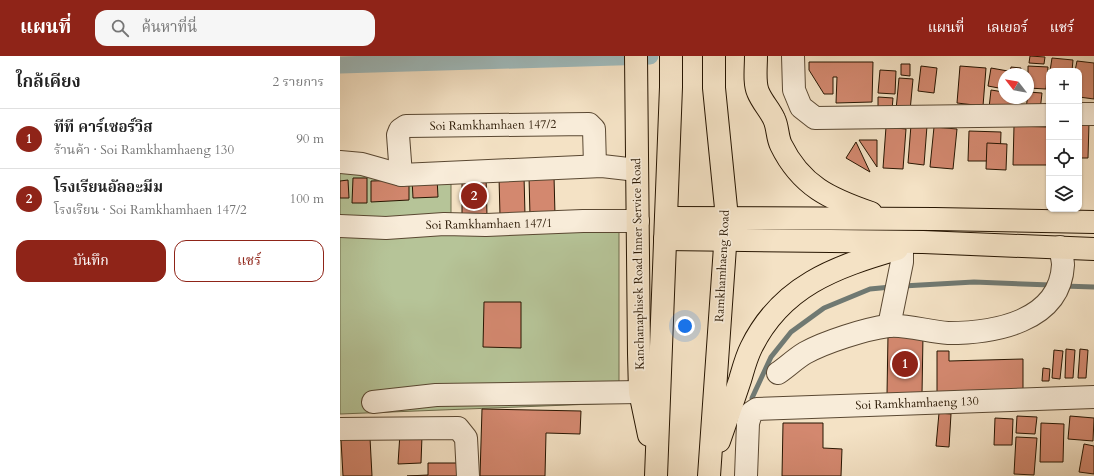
<!DOCTYPE html>
<html lang="th">
<meta charset="utf-8">
<style>
:root{--surface:#fff;--page:#f6f6f6;--text:#222;--muted:#767676;--line:#e0e0e0;--accent:#8f2418}
body{margin:0;font-family:Cardo,"Noto Serif Thai",serif;background:var(--page);color:var(--text)}
.controls{position:absolute;right:12px;top:12px;display:grid;overflow:hidden;border-radius:8px;box-shadow:0 1px 3px #0004}
.controls button{width:36px;height:36px;display:grid;place-items:center;padding:0;border:0;border-bottom:1px solid var(--line);background:var(--surface);color:var(--text);font:20px sans-serif}
.compass{position:absolute;left:658px;top:12px;width:36px;height:36px;border-radius:50%;background:var(--surface);box-shadow:0 1px 3px #0004;rotate:301deg}
.you{position:absolute;left:345px;top:270px;width:14px;height:14px;margin:-10px;border:3px solid #fff;border-radius:50%;background:#1a73e8;box-shadow:0 0 0 6px #1a73e833}
.badge{display:grid;place-items:center;width:26px;height:26px;border-radius:50%;background:var(--accent);color:#fff;font-size:13px;font-weight:700}
.pin{position:absolute;translate:-50% -50%;border:2px solid #fff;box-shadow:0 1px 4px #0006}
.list{margin:0;padding:0;list-style:none}
h2{display:flex;justify-content:space-between;align-items:center;height:52px;margin:0;padding:0 16px;font-size:17px}
h2 small{font-size:13px;font-weight:400;color:var(--muted)}
.list li{display:grid;grid-template-columns:26px 1fr auto;gap:12px;align-items:center;box-sizing:border-box;height:60px;padding:0 16px;border-top:1px solid var(--line)}
.list b{display:block;font-size:15px;white-space:nowrap}
.list p{margin:0;font-size:13px;white-space:nowrap;color:var(--muted)}
.list em{font-size:13px;font-style:normal;color:var(--muted)}
.actions{display:flex;gap:8px;padding:12px 16px}
.actions a{flex:1;padding:9px 0;border:1px solid var(--accent);border-radius:12px;text-align:center;font-size:14px;color:var(--accent)}
.actions .main{background:var(--accent);color:#fff}
.icon{flex:none;width:22px;height:22px;fill:none;stroke:currentColor;stroke-width:2;stroke-linecap:round;stroke-linejoin:round}
.map{position:relative;flex:none;width:754px;height:420px;overflow:hidden}
header{display:flex;align-items:center;gap:24px;box-sizing:border-box;height:56px;padding:0 20px;background:var(--accent);color:#fff}
header strong{font-size:19px}
nav{display:flex;gap:22px;margin-inline-start:auto;font-size:14px}
.search{width:280px;height:36px;background:var(--page);display:flex;align-items:center;gap:10px;box-sizing:border-box;padding:0 14px;border-radius:12px;color:var(--muted);font-size:15px}
main{display:flex}
aside{flex:1;background:var(--surface)}
.map>svg:first-child{display:block}
</style>
<header>
<strong>แผนที่</strong>
<div class="search"><svg class="icon" aria-label="search" viewBox="0 0 24 24"><circle cx="10" cy="10" r="6"/><path d="M15 15l6 6"/></svg>ค้นหาที่นี่</div>
<nav><a>แผนที่</a><a>เลเยอร์</a><a>แชร์</a></nav>
</header>
<main>
<aside>
<h2>ใกล้เคียง<small>2 รายการ</small></h2>
<ul class="list">
<li><span class="badge">1</span><div><b>ทีที คาร์เซอร์วิส</b><p>ร้านค้า · Soi Ramkhamhaeng 130</p></div><em>90 m</em></li>
<li><span class="badge">2</span><div><b>โรงเรียนอัลอะมีม</b><p>โรงเรียน · Soi Ramkhamhaen 147/2</p></div><em>100 m</em></li>
</ul>
<div class="actions"><a class="main">บันทึก</a><a>แชร์</a></div>
</aside>
<div class="map">
<svg width="754" height="420" viewBox="0 0 754 420">
<rect width="100%" height="100%" fill="#f4e2c5"/>
<filter id="stains"><feTurbulence type="fractalNoise" baseFrequency=".005" numOctaves="4"/><feColorMatrix values="0 0 0 0 .2 0 0 0 0 .09 0 0 0 0 .02 0 0 0 .5 -.17"/></filter>
<radialGradient id="worn" r=".72"><stop offset=".6" stop-color="#630" stop-opacity="0"/><stop offset="1" stop-color="#630" stop-opacity=".3"/></radialGradient>
<!-- green -->
<path fill="#b6c498" stroke="#6e6c4c" d="M0 112 111 126V173L279 170V347L0 358Z"/>
<g fill="none" stroke-linecap="round" stroke-linejoin="round">
<!-- stream -->
<g stroke="#707972" stroke-width="5">
<path d="M563 230 634 226 711 229"/>
<path d="M723 230 754 231"/>
<path d="M412 342 431 301 451 276 484 252 530 233 551 231"/>
</g>
<!-- canal -->
<path stroke="#a0bcbe" stroke-width="17" d="M0 9 310 0"/>
</g>
<!-- building -->
<g fill="#d3886f" stroke="#271501">
<path d="M690 0 705 1 704 8 689 7Z"/>
<path d="M712 2 733 4 732 15H710Z"/>
<path d="M737 5 754 7V43L739 41V15H735Z"/>
<path d="M469 6H533L532 46 496 47 497 21H493V38H484L469 14Z"/>
<path d="M561 8H570V20L561 19Z"/>
<path d="M581 10 597 12 594 37 578 35Z"/>
<path d="M620 10 646 12 643 50 617 47Z"/>
<path d="M688 10 708 11 706 33 688 32Z"/>
<path d="M671 11 681 12 680 18H670Z"/>
<path d="M651 12 668 15 667 18H664V33L648 30Z"/>
<path d="M540 14 556 15 555 38 538 37Z"/>
<path d="M559 22 573 23 570 55 556 54Z"/>
<path d="M651 34 664 36V42H675L674 55 649 52Z"/>
<path d="M688 36 702 37 700 55 686 54Z"/>
<path d="M538 41 553 42 552 54 538 53Z"/>
<path d="M739 67H749L748 102H739Z"/>
<path d="M571 69 587 70 584 109 568 107Z"/>
<path d="M674 70 709 71V109H673Z"/>
<path d="M546 71 566 73 563 113 543 112Z"/>
<path d="M594 71 617 73 613 113 590 111Z"/>
<path d="M629 75 661 76 660 105H628Z"/>
<path d="M519 84H537V111Z"/>
<path d="M516 86 530 116 506 102Z"/>
<path d="M647 87 667 88 666 114 646 113Z"/>
<path d="M146 120 147 160H122V121Z"/>
<path d="M184 120 185 159 160 160 159 121Z"/>
<path d="M214 120 215 159 190 160 189 121Z"/>
<path d="M13 122H27V147H12Z"/>
<path d="M97 122 98 141 73 142 72 123Z"/>
<path d="M8 124 9 142H0V125Z"/>
<path d="M69 124V144L31 146V125Z"/>
<path d="M144 246H181V292L143 291Z"/>
<path d="M548 279H583L582 338H547Z"/>
<path d="M726 293 735 294 733 322H725Z"/>
<path d="M740 293 748 294 746 322H738Z"/>
<path d="M714 294 723 295 720 323 712 322Z"/>
<path d="M597 295H609V305L683 303V334L597 336Z"/>
<path d="M703 312 710 313 709 325H702Z"/>
<path d="M142 353 241 355 240 378 206 377 205 420H140Z"/>
<path d="M599 357 611 358 609 391 596 390Z"/>
<path d="M677 360 697 361 695 378 676 377Z"/>
<path d="M730 360 754 362 753 385 728 383Z"/>
<path d="M655 362 673 363 672 389H654Z"/>
<path d="M443 367H483V392L502 393 501 420H442Z"/>
<path d="M701 367 724 368 723 406H700Z"/>
<path d="M60 377 82 380 81 407 58 408Z"/>
<path d="M676 381 697 382 694 419 674 418Z"/>
<path d="M30 382 32 420H3L1 384Z"/>
<path d="M744 388 754 390V418L739 416Z"/>
<path d="M88 407H120V420H67L88 419Z"/>
</g>
<g fill="none" stroke-linecap="round" stroke-linejoin="round">
<!-- minor casing -->
<g stroke="#5a4832" stroke-width="24">
<g id="minor">
<path d="M453 0 454 34 461 51 475 62 709 59"/>
<path d="M739 58H754"/>
<path d="M0 106 22 108 61 119 262 110 297 114"/>
<path d="M61 119 58 79 60 74 66 70 249 68 254 73 255 110"/>
<path d="M0 170 46 172 104 168 146 169 243 165H298"/>
<path d="M549 270 562 206V191"/>
<path d="M438 317C447 311 455 303 465 297 485 286 525 273 548 270 566 268 589 276 608 277 654 277 720 266 723 209 723 204 721 197 720 191"/>
<path d="M33 346 96 339 300 336"/>
<path d="M0 373 118 372 126 382 128 420"/>
<path d="M406 420 408 367 411 357 417 353 754 341"/>
</g>
</g>
<!-- major casing -->
<g stroke="#271501" stroke-width="24">
<g id="major">
<path d="M296 0 299 298 300 336 309 379"/>
<path d="M325 183 583 186 754 193"/>
<path d="M379 385C386 365 393 345 400 324 403 314 406 302 411 292 441 230 495 211 557 193"/>
<path d="M316 420 331 31V0"/>
<path d="M369 420 387 162 374 32V0"/>
</g>
</g>
<!-- highway casing -->
<g stroke="#271501" stroke-width="24">
<g id="highway">
<path d="M416 0C416 11 414 27 418 36 422 46 430 54 434 63 438 71 437 81 441 89 461 130 490 143 531 157"/>
<path d="M326 162 595 163 754 166"/>
</g>
</g>
<!-- minor -->
<use href="#minor" stroke="#f8ecd9" stroke-width="22"/>
<!-- major -->
<use href="#major" stroke="#f4e2c5" stroke-width="22"/>
<!-- highway -->
<use href="#highway" stroke="#f4e2c5" stroke-width="22"/>
</g>
<g text-anchor="middle" stroke-width="3.5" stroke-linejoin="round" paint-order="stroke">
<!-- street labels -->
<g font-size="12" fill="#271501" stroke="#f8ecd9">
<text transform="translate(153 69) rotate(-1)" y="4">Soi Ramkhamhaen 147/2</text>
<text transform="translate(149 168) rotate(-1)" y="4">Soi Ramkhamhaen 147/1</text>
<text transform="translate(298 208) rotate(-91)" y="4">Kanchanaphisek Road Inner Service Road</text>
<text transform="translate(382 210) rotate(-87)" y="4">Ramkhamhaeng Road</text>
<text transform="translate(577 347) rotate(-2)" y="4">Soi Ramkhamhaeng 130</text>
</g>
</g>
<rect width="100%" height="100%" filter="url(#stains)"/>
<rect width="100%" height="100%" fill="url(#worn)"/>
</svg>
<div class="controls">
<button>+</button>
<button>−</button>
<button><svg class="icon" aria-label="locate" viewBox="0 0 24 24"><circle cx="12" cy="12" r="6"/><path d="M12 2v4M12 18v4M2 12h4M18 12h4"/></svg></button>
<button><svg class="icon" aria-label="layers" viewBox="0 0 24 24"><path d="M12 4l9 5-9 5-9-5zM3 14l9 5 9-5"/></svg></button>
</div>
<svg class="compass" viewBox="-18 -18 36 36"><path d="M0-13l5 13h-10z" fill="#e53935"/><path d="M0 13l5-13h-10z" fill="#767676"/></svg>
<div class="you"></div>
<div class="pin badge" style="left:565px;top:308px">1</div>
<div class="pin badge" style="left:134px;top:140px">2</div>
</div>
</main>
